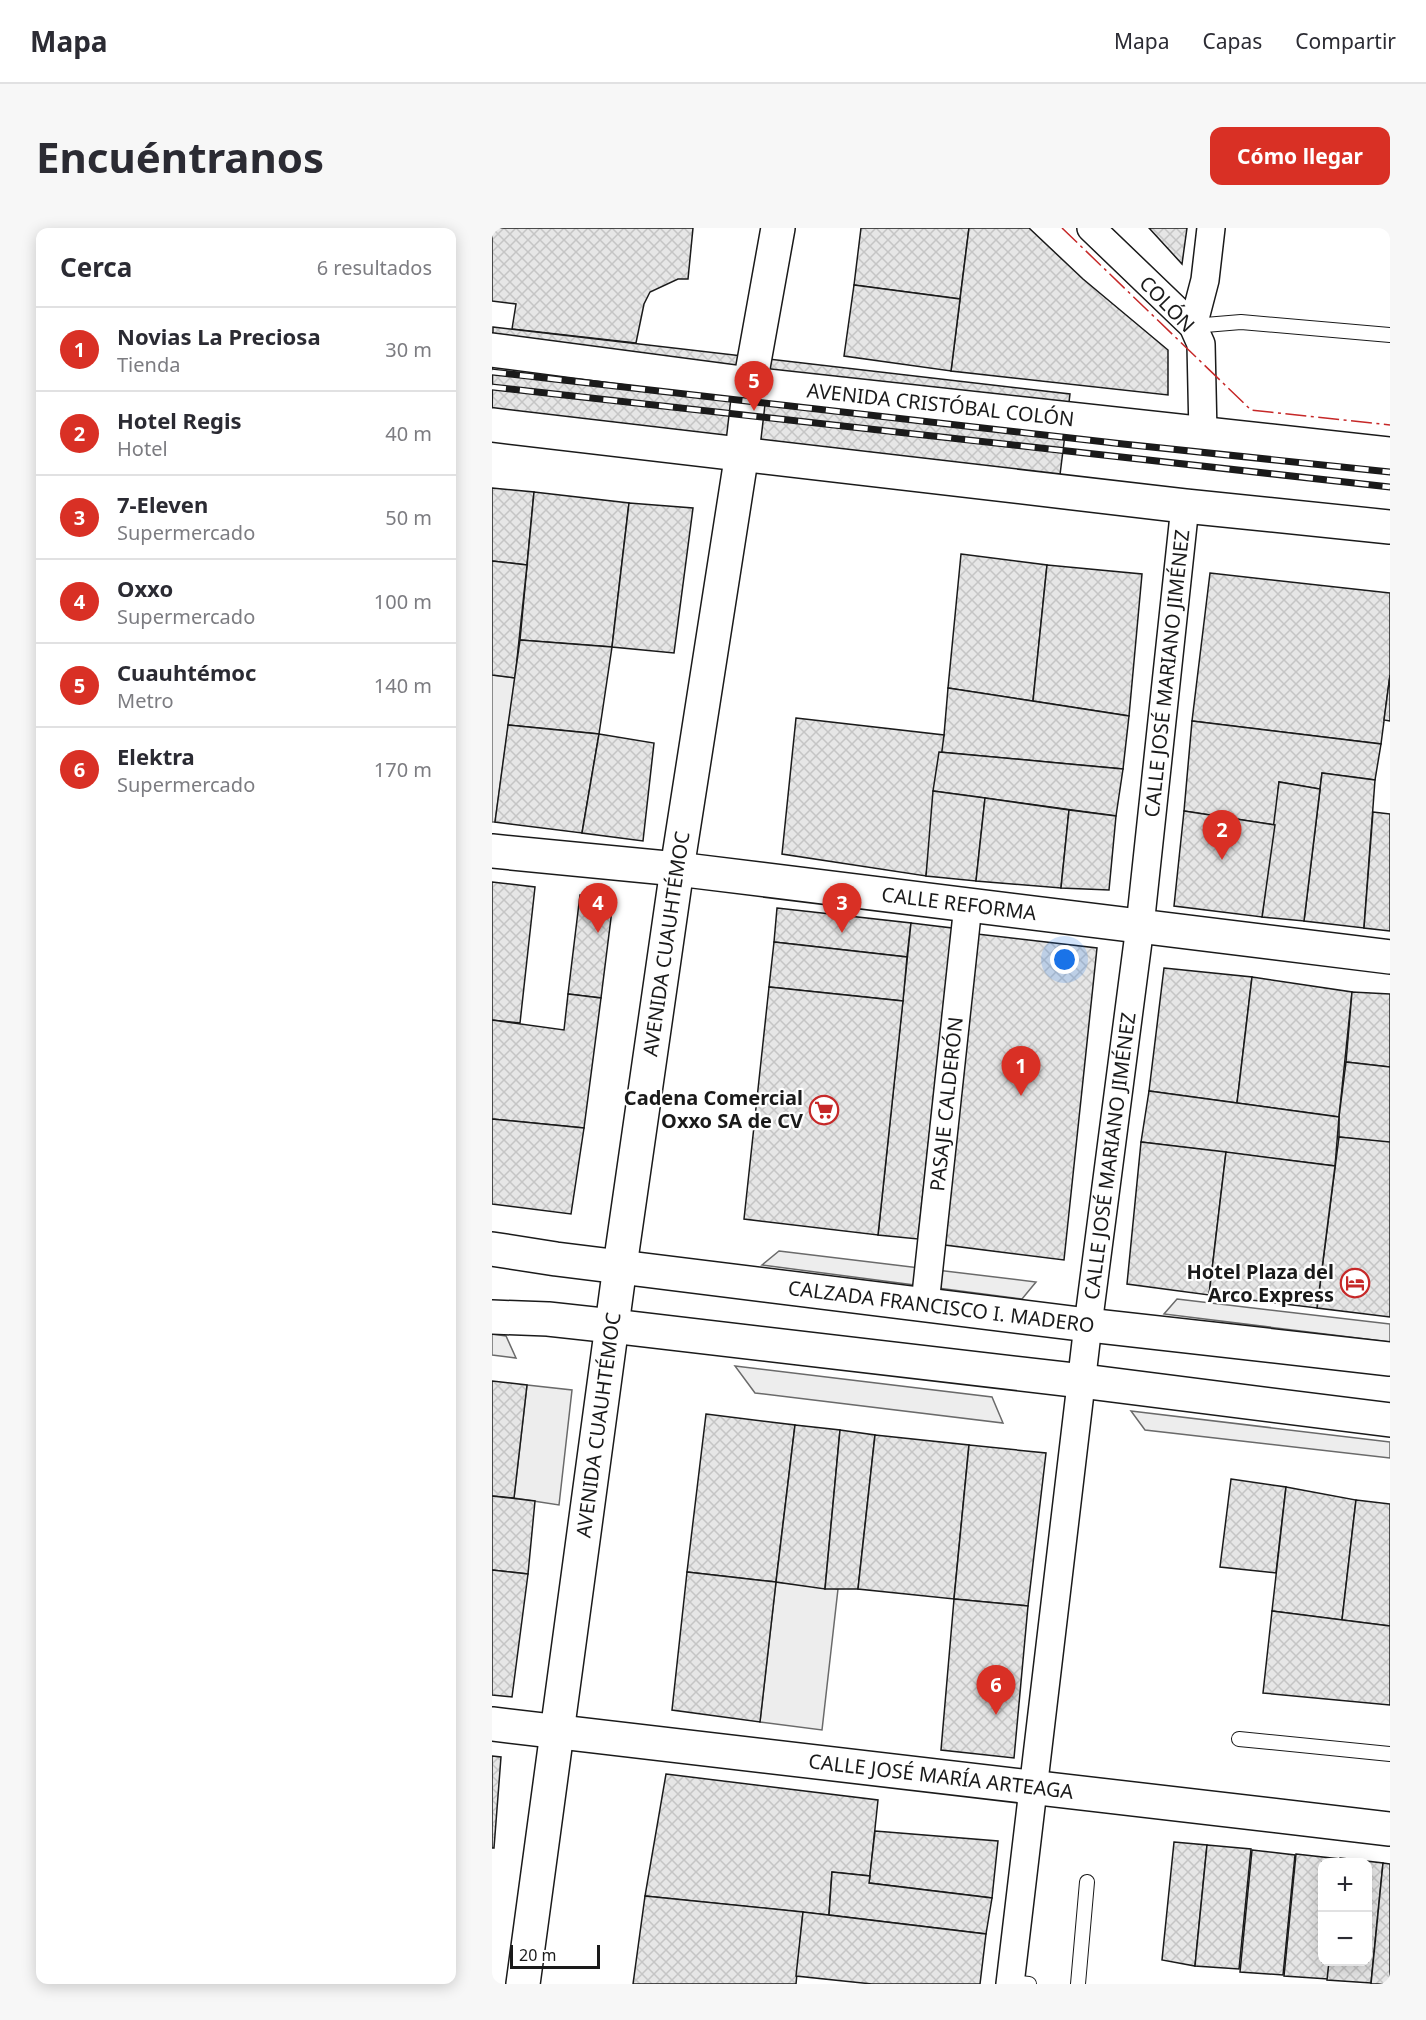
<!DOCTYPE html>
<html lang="es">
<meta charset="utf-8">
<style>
:root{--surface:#fff;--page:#f7f7f7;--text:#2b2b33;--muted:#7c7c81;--line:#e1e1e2;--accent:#d93025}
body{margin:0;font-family:"Noto Sans",sans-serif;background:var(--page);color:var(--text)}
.controls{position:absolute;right:18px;bottom:18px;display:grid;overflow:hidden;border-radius:12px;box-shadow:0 3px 15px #0003}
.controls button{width:54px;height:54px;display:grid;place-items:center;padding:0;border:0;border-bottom:2px solid var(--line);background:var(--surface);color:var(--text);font:30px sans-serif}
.scale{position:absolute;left:18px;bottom:15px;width:90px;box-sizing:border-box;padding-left:6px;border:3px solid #1a1a1a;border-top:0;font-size:16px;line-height:21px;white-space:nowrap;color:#1a1a1a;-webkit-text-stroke:4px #fff;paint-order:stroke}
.you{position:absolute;left:573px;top:732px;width:21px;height:21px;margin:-15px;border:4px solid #fff;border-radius:50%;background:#1a73e8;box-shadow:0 0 0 9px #1a73e833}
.badge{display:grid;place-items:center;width:39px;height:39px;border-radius:50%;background:var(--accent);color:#fff;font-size:20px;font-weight:700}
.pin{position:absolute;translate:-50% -50px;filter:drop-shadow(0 2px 3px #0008)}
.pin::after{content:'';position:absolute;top:32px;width:21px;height:18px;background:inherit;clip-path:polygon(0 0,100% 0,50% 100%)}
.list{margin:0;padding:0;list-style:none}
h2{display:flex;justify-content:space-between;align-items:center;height:78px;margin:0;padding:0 24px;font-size:26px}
h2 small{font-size:20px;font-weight:400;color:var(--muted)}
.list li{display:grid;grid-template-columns:39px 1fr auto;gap:18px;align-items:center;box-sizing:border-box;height:84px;padding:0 24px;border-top:2px solid var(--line)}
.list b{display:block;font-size:22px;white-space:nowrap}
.list p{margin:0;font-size:20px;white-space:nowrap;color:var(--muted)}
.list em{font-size:20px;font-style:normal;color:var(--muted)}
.map{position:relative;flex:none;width:898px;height:1756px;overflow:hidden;border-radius:12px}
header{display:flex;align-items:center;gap:36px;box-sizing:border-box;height:84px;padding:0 30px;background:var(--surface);border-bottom:2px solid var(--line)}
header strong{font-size:28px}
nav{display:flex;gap:33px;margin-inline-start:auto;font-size:21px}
.intro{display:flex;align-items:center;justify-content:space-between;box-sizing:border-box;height:144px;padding:0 36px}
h1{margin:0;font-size:42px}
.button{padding:15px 27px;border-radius:12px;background:var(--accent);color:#fff;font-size:21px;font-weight:700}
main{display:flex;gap:36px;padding:0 36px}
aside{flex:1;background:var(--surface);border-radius:12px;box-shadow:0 3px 15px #0003}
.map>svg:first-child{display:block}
</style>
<header>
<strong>Mapa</strong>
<nav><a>Mapa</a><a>Capas</a><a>Compartir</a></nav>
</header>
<div class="intro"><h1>Encuéntranos</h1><a class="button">Cómo llegar</a></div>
<main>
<aside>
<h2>Cerca<small>6 resultados</small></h2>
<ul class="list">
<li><span class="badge">1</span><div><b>Novias La Preciosa</b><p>Tienda</p></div><em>30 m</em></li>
<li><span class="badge">2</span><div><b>Hotel Regis</b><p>Hotel</p></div><em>40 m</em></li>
<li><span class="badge">3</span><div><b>7-Eleven</b><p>Supermercado</p></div><em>50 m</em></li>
<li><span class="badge">4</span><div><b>Oxxo</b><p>Supermercado</p></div><em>100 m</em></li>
<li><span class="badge">5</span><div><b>Cuauhtémoc</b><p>Metro</p></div><em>140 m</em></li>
<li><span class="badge">6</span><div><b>Elektra</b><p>Supermercado</p></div><em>170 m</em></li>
</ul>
</aside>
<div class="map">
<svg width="898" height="1756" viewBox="0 0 898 1756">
<defs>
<pattern id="building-cross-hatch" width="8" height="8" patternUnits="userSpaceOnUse" patternTransform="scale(1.5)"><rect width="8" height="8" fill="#e6e6e6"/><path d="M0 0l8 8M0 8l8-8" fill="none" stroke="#c5c5c5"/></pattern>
</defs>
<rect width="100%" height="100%" fill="#fff"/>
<!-- built -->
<g fill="#ededed" stroke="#6a6a6a" stroke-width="1.5">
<path d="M0 447 23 450 3 594H0Z"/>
<path d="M287 1023 544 1054 530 1071 270 1037Z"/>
<path d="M685 1071 898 1096V1114L672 1086Z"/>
<path d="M0 1106 14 1108 24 1130 0 1127Z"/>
<path d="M243 1138 500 1169 511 1195 263 1165Z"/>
<path d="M35 1157 80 1162 67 1277 22 1270Z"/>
<path d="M639 1183 898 1214V1230L653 1202Z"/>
<path d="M284 1354 346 1361 330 1502 268 1494Z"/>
</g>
<!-- building -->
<g fill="url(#building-cross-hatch)" stroke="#1a1a1a" stroke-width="1.5">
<path d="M0 0H201L196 51H186L158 64 152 76 144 115 20 101 24 76 0 73Z"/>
<path d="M369 0H477L468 71 362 57Z"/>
<path d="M477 0H537L591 51 676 122V167L459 143Z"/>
<path d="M657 0H695L690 36Z"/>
<path d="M362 57 468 71 459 143 352 128Z"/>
<path d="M1 99 578 166 565 271 0 205Z"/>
<path d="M0 260 42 264 35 337 0 333Z"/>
<path d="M42 264 137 275 120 419 28 412Z"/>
<path d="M137 275 201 280 182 425 120 419Z"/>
<path d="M469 326 555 337 541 473 456 460Z"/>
<path d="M0 333 35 337 23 450 0 447Z"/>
<path d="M555 337 650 346 637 488 541 473Z"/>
<path d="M718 345 898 365V447L889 516 700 493Z"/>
<path d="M28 412 120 419 107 506 16 497Z"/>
<path d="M898 447V493L892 492Z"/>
<path d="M456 460 637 488 631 541 447 524 452 507Z"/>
<path d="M304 490 452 507 434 648 290 626Z"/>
<path d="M700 493 889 516 883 552 830 545 828 561 787 554 783 597 692 583Z"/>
<path d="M16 497 107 506 90 605 3 594Z"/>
<path d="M107 506 162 515 151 613 90 605Z"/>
<path d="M447 524 631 541 624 588 441 563Z"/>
<path d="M830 545 883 552 872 700 812 693Z"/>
<path d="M787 554 828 561 812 693 770 689Z"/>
<path d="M441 563 493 570 484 653 434 648Z"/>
<path d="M493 570 577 582 569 660 484 653Z"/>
<path d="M577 582 624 588 617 662 569 660Z"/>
<path d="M692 583 783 597 770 689 682 678Z"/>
<path d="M881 584 898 586V703L872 700Z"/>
<path d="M0 654 43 659 28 795 0 792Z"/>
<path d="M88 667 117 669 120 682 109 770 76 766Z"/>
<path d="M285 680 419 695 415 729 282 714Z"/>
<path d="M419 695 460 700 426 1011 386 1007Z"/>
<path d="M485 706 605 720 572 1032 453 1017Z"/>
<path d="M282 714 415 729 411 773 277 759Z"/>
<path d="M672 740 760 749 745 875 657 863Z"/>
<path d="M760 749 860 764 847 889 745 875Z"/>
<path d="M277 759 411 773 386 1007 252 991Z"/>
<path d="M860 764 898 766V839L854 834Z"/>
<path d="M76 766 109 770 92 900 0 891V792L72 802Z"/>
<path d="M854 834 898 839V915L847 909V889Z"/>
<path d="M657 863 847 889 843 938 649 914Z"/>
<path d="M0 891 92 900 79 986 0 976Z"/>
<path d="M847 909 898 914V1089L825 1080Z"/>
<path d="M649 914 734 924 717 1067 635 1056Z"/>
<path d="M734 924 843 938 825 1080 717 1067Z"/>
<path d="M0 1153 35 1157 22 1270 0 1268Z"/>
<path d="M214 1186 303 1197 284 1354 195 1344Z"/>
<path d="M303 1197 348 1202 333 1361 284 1354Z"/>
<path d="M348 1202 383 1207 366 1361H333Z"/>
<path d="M383 1207 477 1217 462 1371 366 1361Z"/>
<path d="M477 1217 554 1225 536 1378 462 1371Z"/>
<path d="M739 1251 794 1259 784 1345 728 1339Z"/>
<path d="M794 1259 864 1272 850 1392 780 1383Z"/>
<path d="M0 1268 43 1273 36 1346 0 1342Z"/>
<path d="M864 1272 898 1276V1398L850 1392Z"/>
<path d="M0 1342 36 1346 20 1469 0 1467Z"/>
<path d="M195 1344 284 1354 268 1494 180 1482Z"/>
<path d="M462 1371 536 1378 522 1530 449 1522Z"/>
<path d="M780 1383 898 1398V1477L771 1465Z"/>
<path d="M0 1528 9 1529 2 1620H0Z"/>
<path d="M174 1546 386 1572 378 1648 340 1644 337 1687 153 1668Z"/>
<path d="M383 1603 506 1613 500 1670 377 1655Z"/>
<path d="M682 1614 715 1617 703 1738 670 1732Z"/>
<path d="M715 1617 759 1621 747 1741 703 1738Z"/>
<path d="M760 1622 803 1627 791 1747 748 1744Z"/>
<path d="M804 1626 848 1631 847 1634H830V1734H837L836 1751 792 1748Z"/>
<path d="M848 1630 891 1635 879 1755 835 1752 837 1734H876V1634H847Z"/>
<path d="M891 1635 898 1636V1756H879Z"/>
<path d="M340 1644 378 1648 377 1655 500 1670 494 1706 337 1687Z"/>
<path d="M153 1668 311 1684 304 1756H141Z"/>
<path d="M311 1684 494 1706 488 1756H380L304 1748Z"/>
</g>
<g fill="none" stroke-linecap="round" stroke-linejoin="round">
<!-- lane casing -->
<g stroke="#1a1a1a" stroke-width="16">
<g id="lane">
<path d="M701 98 749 94 898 107"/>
<path d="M747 1511 898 1526"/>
<path d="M518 1754 537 1756"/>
<path d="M586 1756 595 1654"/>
</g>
</g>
<!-- street casing -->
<g stroke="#1a1a1a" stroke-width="30">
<g id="street">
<path d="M599 0 701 98 709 116 711 206"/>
<path d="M701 98 713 52 719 0"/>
<path id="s1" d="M433 1076 476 677"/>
<path id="s2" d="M518 1756 596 1097 648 698 693 278"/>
</g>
</g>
<!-- secondary casing -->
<g stroke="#1a1a1a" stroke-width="36">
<g id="secondary">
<path id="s3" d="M0 623 185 641 898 729"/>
<path id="s4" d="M0 1496 898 1601"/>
</g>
</g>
<!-- primary casing -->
<g stroke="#1a1a1a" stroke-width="36">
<g id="primary">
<path id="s5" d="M0 122 258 156 898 226"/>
<path d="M0 197 693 278 898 299"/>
<path id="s6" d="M0 1021 64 1031 596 1097 898 1131"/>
<path d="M0 1089 56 1091 120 1098 590 1153 898 1192"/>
</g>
</g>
<!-- highway casing -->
<g stroke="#1a1a1a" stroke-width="36">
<g id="highway">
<path id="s7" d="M31 1756 128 1038 185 641 250 225 258 156 286 0"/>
</g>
</g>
<!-- lane -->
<use href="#lane" stroke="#fff" stroke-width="14"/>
<!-- street -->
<use href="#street" stroke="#fff" stroke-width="27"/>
<!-- secondary -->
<use href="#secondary" stroke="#fff" stroke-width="33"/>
<!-- primary -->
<use href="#primary" stroke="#fff" stroke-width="33"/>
<!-- highway -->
<use href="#highway" stroke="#fff" stroke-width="33"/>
<!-- rail casing -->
<g stroke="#1a1a1a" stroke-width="7">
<g id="rail">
<path d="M0 144 631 216 898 244"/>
<path d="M0 159 898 259"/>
</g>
</g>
<!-- rail -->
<use href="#rail" stroke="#fff" stroke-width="4.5" stroke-dasharray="14" stroke-linecap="butt"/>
<!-- power -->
<path stroke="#c62828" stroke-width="1.5" stroke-dasharray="21 4.5 3 4.5" stroke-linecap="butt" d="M570 0 759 182 898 197"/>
</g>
<!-- icons -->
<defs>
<g id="supermarket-ring" transform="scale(1.5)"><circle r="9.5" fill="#fff" stroke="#c62828" stroke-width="1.5"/><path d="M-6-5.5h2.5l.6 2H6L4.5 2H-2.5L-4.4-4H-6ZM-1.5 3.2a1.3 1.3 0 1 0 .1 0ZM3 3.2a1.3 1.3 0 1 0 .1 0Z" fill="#c62828"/></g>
<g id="hotel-ring" transform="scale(1.5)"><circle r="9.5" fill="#fff" stroke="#c62828" stroke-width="1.5"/><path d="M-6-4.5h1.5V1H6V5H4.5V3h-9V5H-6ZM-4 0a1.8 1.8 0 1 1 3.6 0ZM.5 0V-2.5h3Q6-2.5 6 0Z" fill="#c62828"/></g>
</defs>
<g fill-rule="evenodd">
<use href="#supermarket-ring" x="332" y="882"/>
<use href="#hotel-ring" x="863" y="1055"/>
</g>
<g text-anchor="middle" stroke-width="4.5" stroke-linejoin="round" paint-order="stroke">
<!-- street labels -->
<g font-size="20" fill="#1a1a1a" stroke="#fff">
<text transform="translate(675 76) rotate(46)" y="7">COLÓN</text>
<text dy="7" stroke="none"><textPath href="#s5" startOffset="452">AVENIDA CRISTÓBAL COLÓN</textPath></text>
<text dy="7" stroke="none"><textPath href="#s2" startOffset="1320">CALLE JOSÉ MARIANO JIMÉNEZ</textPath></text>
<text dy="7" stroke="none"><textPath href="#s3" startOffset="470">CALLE REFORMA</textPath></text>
<text dy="7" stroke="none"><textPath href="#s7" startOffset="1050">AVENIDA CUAUHTÉMOC</textPath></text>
<text dy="7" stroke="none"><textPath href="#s1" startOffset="201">PASAJE CALDERÓN</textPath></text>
<text dy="7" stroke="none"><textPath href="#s2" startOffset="834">CALLE JOSÉ MARIANO JIMÉNEZ</textPath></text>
<text dy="7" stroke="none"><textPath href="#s6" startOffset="453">CALZADA FRANCISCO I. MADERO</textPath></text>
<text dy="7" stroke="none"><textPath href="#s7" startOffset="564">AVENIDA CUAUHTÉMOC</textPath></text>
<text dy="7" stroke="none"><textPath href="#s4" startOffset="452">CALLE JOSÉ MARÍA ARTEAGA</textPath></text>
</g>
<!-- poi labels -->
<g font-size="20" font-weight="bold" fill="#1a1a1a" stroke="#fff" text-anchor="end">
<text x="311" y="877">Cadena Comercial<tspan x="311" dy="23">Oxxo SA de CV</tspan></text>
<text x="842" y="1051">Hotel Plaza del<tspan x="842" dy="23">Arco Express</tspan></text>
</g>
</g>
</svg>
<div class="controls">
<button>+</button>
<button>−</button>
</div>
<div class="scale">20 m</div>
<div class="you"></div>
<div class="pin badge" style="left:529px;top:868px">1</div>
<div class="pin badge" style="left:730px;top:632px">2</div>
<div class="pin badge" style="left:350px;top:705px">3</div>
<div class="pin badge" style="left:106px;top:705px">4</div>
<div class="pin badge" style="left:262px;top:183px">5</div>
<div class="pin badge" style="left:504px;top:1487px">6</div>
</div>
</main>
